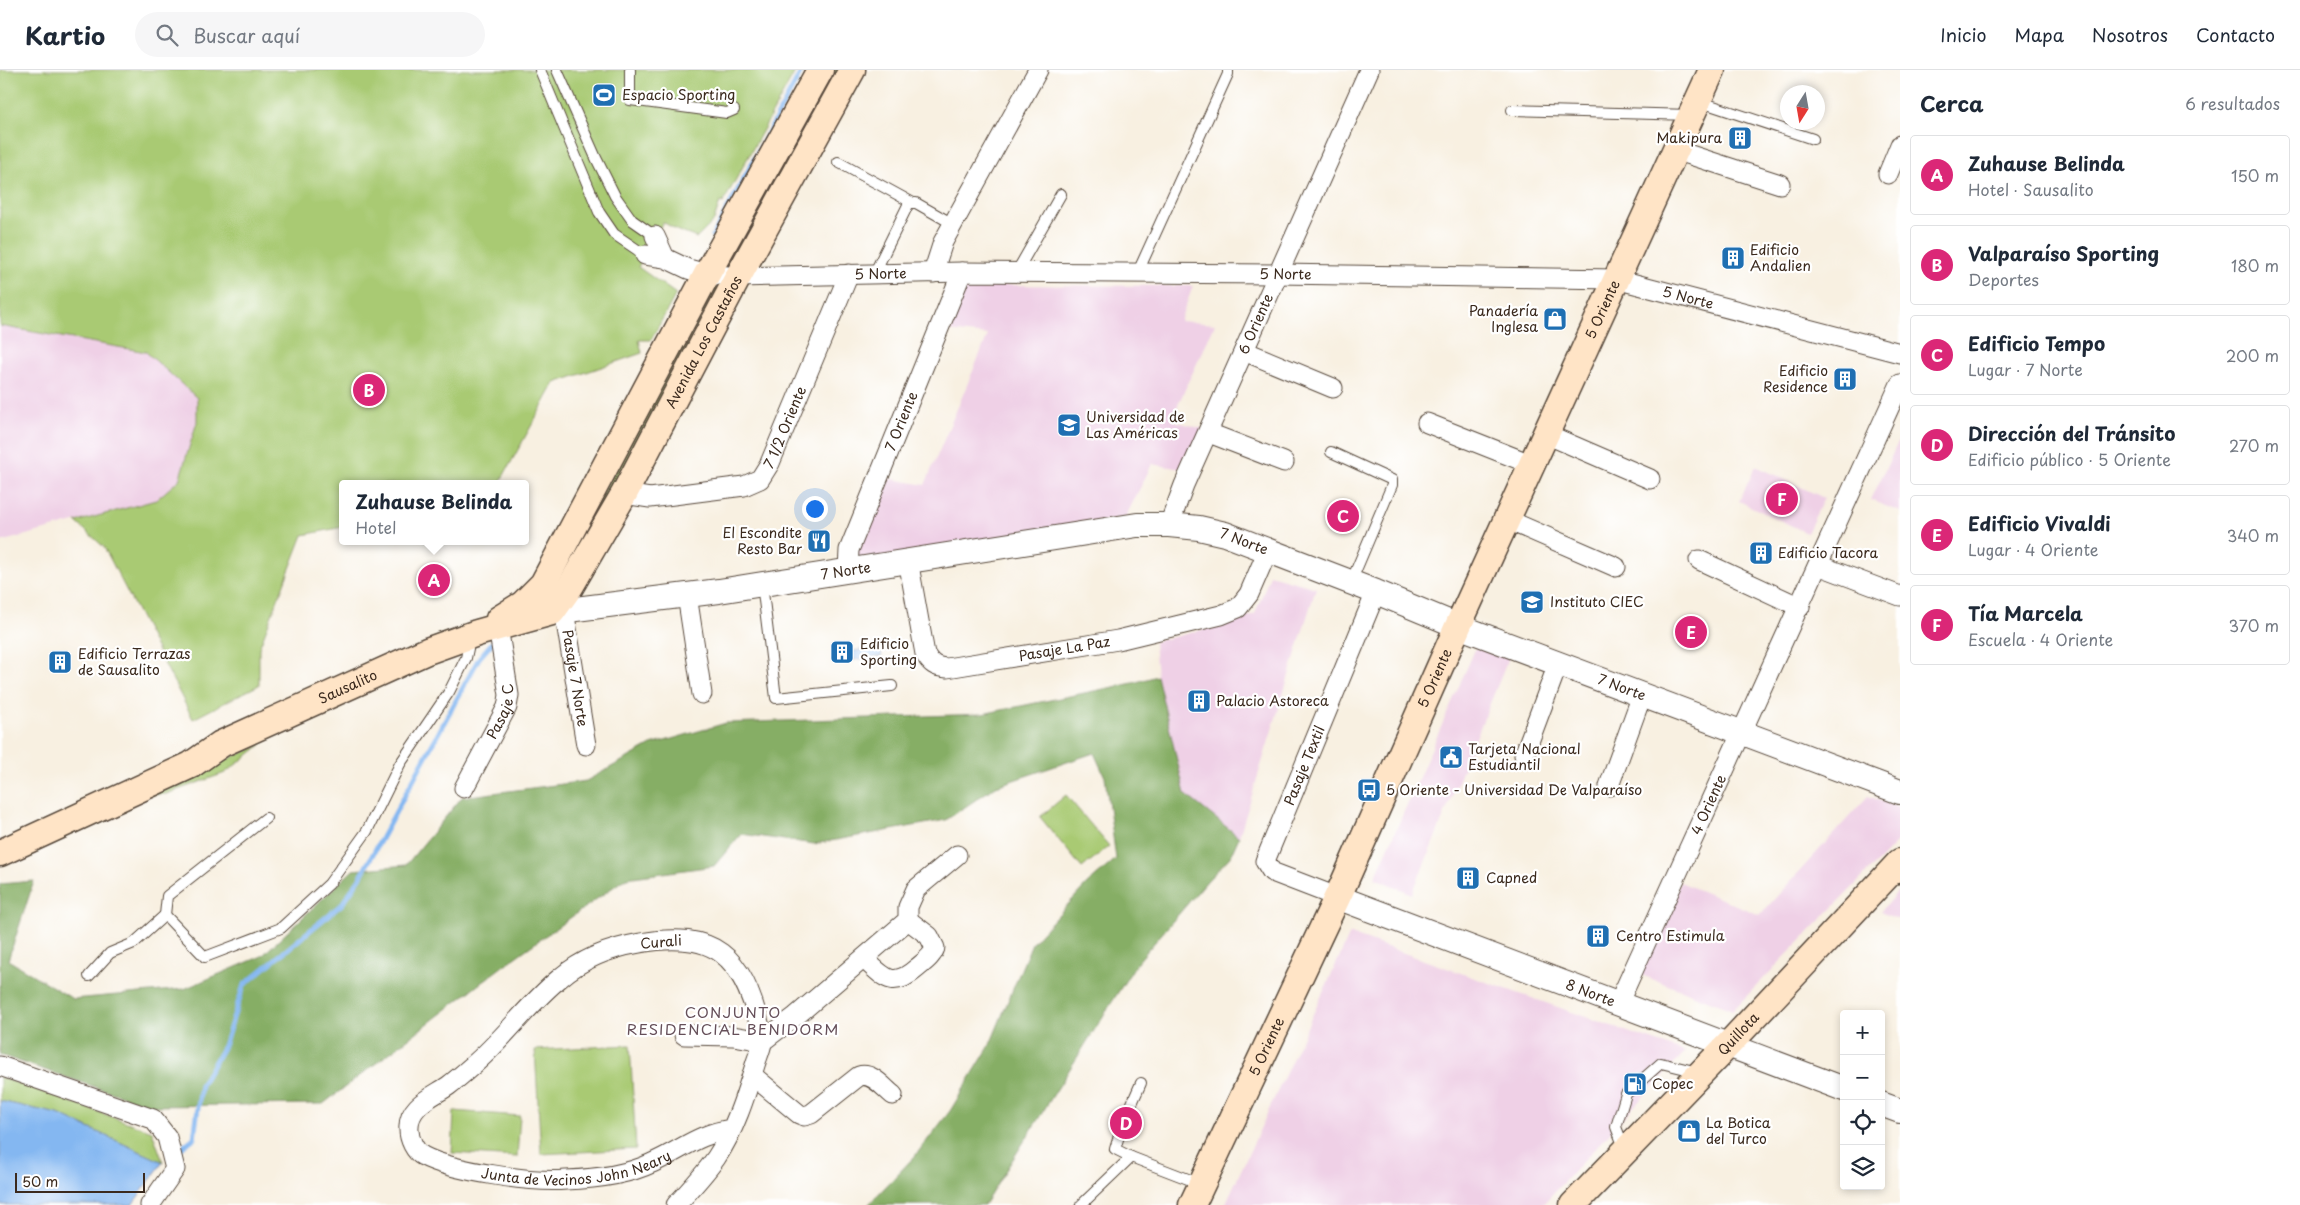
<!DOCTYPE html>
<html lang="es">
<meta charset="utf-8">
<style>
:root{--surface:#fff;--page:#f6f6f7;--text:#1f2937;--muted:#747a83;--line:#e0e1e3;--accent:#db2777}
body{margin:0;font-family:"Playpen Sans",sans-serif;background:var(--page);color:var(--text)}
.controls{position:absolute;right:15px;bottom:15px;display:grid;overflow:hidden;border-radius:5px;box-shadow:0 2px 8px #0003}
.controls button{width:45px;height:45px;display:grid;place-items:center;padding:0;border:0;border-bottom:1px solid var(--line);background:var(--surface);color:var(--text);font:25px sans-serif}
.compass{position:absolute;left:1780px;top:15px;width:45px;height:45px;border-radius:50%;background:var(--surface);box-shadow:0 2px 8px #0003;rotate:191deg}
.scale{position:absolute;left:15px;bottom:12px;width:130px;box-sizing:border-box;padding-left:5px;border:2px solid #3b2a1e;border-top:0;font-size:14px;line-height:18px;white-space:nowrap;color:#3b2a1e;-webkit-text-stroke:4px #fff;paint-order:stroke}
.you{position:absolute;left:814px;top:438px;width:18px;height:18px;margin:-12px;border:4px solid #fff;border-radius:50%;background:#1a73e8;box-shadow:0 0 0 8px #1a73e833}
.badge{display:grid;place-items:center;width:32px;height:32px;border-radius:50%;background:var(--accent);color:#fff;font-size:16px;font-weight:700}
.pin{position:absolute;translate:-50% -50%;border:2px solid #fff;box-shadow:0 1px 5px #0006}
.popup{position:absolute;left:339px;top:410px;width:190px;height:65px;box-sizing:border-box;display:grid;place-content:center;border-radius:5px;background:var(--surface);filter:drop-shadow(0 1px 4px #0005);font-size:16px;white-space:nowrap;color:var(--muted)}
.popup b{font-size:19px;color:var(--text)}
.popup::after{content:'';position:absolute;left:50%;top:100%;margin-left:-10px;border:10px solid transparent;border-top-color:var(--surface)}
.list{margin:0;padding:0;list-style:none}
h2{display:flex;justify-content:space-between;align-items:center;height:65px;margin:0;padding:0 20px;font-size:21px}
h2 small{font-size:16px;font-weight:400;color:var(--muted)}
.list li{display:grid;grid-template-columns:32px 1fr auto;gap:15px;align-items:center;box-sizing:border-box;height:80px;margin:0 10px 10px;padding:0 10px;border:1px solid var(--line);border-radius:5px}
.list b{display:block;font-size:19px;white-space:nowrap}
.list p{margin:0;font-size:16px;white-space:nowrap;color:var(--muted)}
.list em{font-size:16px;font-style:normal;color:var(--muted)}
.icon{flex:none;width:28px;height:28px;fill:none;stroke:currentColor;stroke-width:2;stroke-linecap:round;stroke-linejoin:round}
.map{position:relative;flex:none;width:1900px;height:1135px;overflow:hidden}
header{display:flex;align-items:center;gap:30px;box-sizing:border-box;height:70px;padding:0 25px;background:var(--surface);border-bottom:1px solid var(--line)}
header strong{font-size:24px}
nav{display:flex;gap:28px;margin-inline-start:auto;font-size:18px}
.search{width:350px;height:45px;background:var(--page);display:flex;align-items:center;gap:12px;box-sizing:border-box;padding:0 18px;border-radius:28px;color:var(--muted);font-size:19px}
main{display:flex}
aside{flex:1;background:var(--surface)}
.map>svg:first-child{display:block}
</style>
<header>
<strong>Kartio</strong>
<div class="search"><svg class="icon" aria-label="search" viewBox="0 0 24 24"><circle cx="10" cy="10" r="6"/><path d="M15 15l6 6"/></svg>Buscar aquí</div>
<nav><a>Inicio</a><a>Mapa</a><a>Nosotros</a><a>Contacto</a></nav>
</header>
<main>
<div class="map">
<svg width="1900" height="1135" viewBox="0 0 1900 1135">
<rect width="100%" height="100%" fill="#fff"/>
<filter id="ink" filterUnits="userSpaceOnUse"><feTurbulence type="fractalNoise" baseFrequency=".02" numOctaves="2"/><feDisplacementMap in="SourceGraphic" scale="10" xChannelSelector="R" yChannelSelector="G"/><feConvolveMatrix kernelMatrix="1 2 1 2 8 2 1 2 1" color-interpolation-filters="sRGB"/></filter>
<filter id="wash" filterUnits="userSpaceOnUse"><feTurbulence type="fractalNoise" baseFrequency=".0096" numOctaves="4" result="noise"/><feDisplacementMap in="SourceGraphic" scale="20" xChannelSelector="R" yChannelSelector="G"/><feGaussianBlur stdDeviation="1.12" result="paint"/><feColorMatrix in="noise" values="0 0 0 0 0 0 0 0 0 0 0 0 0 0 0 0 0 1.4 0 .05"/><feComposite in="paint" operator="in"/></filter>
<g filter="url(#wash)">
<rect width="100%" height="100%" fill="#f8f0e1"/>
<!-- built -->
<g fill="#efd0e6">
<path d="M964 215 1193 216 1180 251 1215 254 1171 350 1207 360 1187 400 1152 394 1125 448 856 493 857 480 887 408 925 415 988 265 946 261Z"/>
<path d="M0 256 146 282 197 328V352L179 410 156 430 0 472Z"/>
<path d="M1900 368V442L1871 430Z"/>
<path d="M1756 396 1824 428 1807 463 1739 431Z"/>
<path d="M1270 505 1316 518 1239 767 1230 787 1208 779 1185 724 1157 606 1154 572 1222 555 1255 544Z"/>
<path d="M1477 575 1509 587 1412 824 1375 808Z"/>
<path d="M1868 726 1900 738V769L1733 940 1639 904 1680 812 1760 845Z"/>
<path d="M1900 819V850L1880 842Z"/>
<path d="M1350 864 1685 982 1542 1135H1225Z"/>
</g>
<!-- green -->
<g fill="#a9ca73" stroke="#727a48">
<path d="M0 0H796L723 133 720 132 714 151 697 168 676 160 663 152 638 197 676 224 651 270H639L642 283 555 313 499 414H343V457L303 465 259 578V615L193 649 104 477 76 452 156 430 179 410 197 352V328L146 282 0 256Z"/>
<path d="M832 0H842L753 164 744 162Z"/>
<path d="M714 217 723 218 564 510 558 505Z"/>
<path d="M261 675 225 703 166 724 148 725 147 722Z"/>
<path d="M1066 725 1109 776 1082 798 1040 747Z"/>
<path d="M630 975 636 1079 541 1084 535 980Z"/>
<path d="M0 1007 152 1061 163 1092 58 1044 0 1031Z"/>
<path d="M454 1041 520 1046 517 1087 452 1083Z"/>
</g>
<!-- forest -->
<path fill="#86ae65" stroke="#606c42" d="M1157 606 1185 724 1239 767 1230 787 1207 811 1136 894 984 1135H868L915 1086 950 1041 989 977 1032 873 1086 815 1116 789 1105 707 1094 683 996 716 946 750 814 774 741 764 714 796 626 808 503 896 323 1034 152 1036 0 985V814L34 811 8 890 73 929 184 919 262 886 353 800 406 795 462 727 586 711 651 675 726 653 982 644 1133 613Z"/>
<!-- water -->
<g fill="#84b7f1" stroke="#607088">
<path d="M880 577 882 586 847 591 846 582Z"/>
<path d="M0 1031 58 1044 163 1092 132 1135H0Z"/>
</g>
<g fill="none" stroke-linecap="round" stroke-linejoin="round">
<!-- stream -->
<g stroke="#84b7f1" stroke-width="5">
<path d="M713 166 802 0"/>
<path d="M175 1083 194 1068 201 1015 224 976 244 915 342 834 360 808 479 588 492 573"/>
</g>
</g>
</g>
<g filter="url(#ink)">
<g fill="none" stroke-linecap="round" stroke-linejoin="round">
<!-- service casing -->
<g stroke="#57483b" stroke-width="12">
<g id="service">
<path d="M540 0 599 142 614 164 645 185"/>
<path d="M557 0 596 88 615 126 632 150 655 166"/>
<path d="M630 0V30L727 43 734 40"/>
<path d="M1698 31 1813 69"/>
<path d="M1512 40 1691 45"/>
<path d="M838 92 913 133"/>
<path d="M1016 203 1061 124"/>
<path d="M874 204 909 133H916L953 154"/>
<path d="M1137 204 1228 4V0"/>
<path d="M1331 382 1392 410V415L1351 512"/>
<path d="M762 514 776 628 892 616"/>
<path d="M165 845 167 826 266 748"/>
<path d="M89 906 110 883 134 873 165 845 205 887 281 858 329 814 367 761 400 694 449 622 466 588 470 569"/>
<path d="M1625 1080 1616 1057 1626 1024 1661 993 1698 1002"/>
<path d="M1131 1087 1115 1079 1122 1056 1141 1013"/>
<path d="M1081 1135 1131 1087 1201 1114"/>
</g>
</g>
<!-- minor casing -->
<g stroke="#57483b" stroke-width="21">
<g id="minor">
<path d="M1675 80 1780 114"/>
<path d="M1888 104 1900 75"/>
<path d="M655 166 665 188"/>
<path id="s1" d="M645 185 665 188 688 199 707 204 738 207 962 202 1277 204 1616 209 1900 283"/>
<path d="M933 203 943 172 1038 0"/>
<path d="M1244 281 1333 318"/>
<path d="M1427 353 1533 395"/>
<path d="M1209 363 1284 392"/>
<path d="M1546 364 1650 409"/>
<path id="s2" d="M624 424 650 428 744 416 760 409 770 393 849 204"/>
<path d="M1508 450 1616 497"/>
<path id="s3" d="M1169 455 1184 415 1369 0"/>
<path id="s4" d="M908 490 925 584C931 594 935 597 947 598L1118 570 1221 545 1238 538 1249 524 1268 480"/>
<path d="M1699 490 1800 537"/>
<path d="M1818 495 1900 526"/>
<path id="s5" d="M848 501 849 480 962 202"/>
<path d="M687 525 702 624"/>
<path id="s6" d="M564 540 586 675"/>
<path d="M1524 685 1558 594"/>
<path d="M1609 716 1642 625"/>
<path id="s7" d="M464 718 507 637 509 625 498 557"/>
<path id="s8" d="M1337 827 1272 802 1265 791 1376 522"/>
<path d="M864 889C884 907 892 920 917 898 924 892 932 887 935 878L929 866 908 850"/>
<path id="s9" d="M1618 934 1900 314"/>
<path d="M684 965 733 966 763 971 796 946 908 850V837L916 819 957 785"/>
<path d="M0 996 153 1049 167 1067 175 1099 150 1135"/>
<path d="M752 1005 799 1044 804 1046 811 1044 859 1006C872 1002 883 1017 893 1025"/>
<path id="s10" d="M676 1135C690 1120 704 1105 716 1088 735 1060 746 1024 756 992 758 986 761 979 762 973 763 968 761 962 760 957 742 885 715 860 640 873 611 878 582 889 560 908 528 934 504 969 472 996 464 1003 456 1010 448 1016 432 1027 407 1036 409 1060 409 1069 415 1082 423 1086 451 1101 534 1113 566 1110 593 1109 627 1105 652 1093 682 1080 697 1064 732 1059"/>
</g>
</g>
<!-- tertiary casing -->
<g stroke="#57483b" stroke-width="26">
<g id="tertiary">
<path id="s11" d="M544 529 552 542 719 521 1137 455H1169L1199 458 1225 464 1376 522 1458 556 1900 722"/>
<path id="s12" d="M1337 827 1844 1019"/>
<path d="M1881 1034 1900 1041"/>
</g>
</g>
<!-- secondary casing -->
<g stroke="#57483b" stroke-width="29">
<g id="secondary">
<path d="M499 549 523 534 543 514 707 204 820 0"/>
<path id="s13" d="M0 783 191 695 221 674 427 581 477 563 552 542 570 517 624 424 738 207 852 0"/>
<path id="s14" d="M1192 1135 1343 815 1458 556 1712 0"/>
<path id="s15" d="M1573 1135 1728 975 1900 792"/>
</g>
</g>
<!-- service -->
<use href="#service" stroke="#fff" stroke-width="10"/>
<!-- minor -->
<use href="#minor" stroke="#fff" stroke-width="19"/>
<!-- tertiary -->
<use href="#tertiary" stroke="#fff" stroke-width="24"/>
<!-- secondary -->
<use href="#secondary" stroke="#ffe4c6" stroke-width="26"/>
</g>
</g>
<!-- icons -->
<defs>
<g id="stadium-square" transform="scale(1.25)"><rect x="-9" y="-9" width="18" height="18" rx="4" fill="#1f6fb2" stroke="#fff"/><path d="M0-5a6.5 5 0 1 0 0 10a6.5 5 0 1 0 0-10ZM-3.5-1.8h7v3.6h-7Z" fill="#fff"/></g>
<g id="building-square" transform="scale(1.25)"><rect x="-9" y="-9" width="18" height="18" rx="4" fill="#1f6fb2" stroke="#fff"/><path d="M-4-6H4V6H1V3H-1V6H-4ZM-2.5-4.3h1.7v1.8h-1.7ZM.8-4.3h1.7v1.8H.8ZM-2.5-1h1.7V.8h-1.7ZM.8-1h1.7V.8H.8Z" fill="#fff"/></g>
<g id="shop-square" transform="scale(1.25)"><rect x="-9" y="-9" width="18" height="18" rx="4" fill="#1f6fb2" stroke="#fff"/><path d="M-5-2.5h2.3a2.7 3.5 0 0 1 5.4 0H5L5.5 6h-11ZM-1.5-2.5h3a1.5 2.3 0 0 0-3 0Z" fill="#fff"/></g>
<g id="university-square" transform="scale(1.25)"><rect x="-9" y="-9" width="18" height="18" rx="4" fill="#1f6fb2" stroke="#fff"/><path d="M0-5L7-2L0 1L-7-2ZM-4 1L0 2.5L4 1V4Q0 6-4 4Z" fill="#fff"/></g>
<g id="restaurant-square" transform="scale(1.25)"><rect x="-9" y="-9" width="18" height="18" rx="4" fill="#1f6fb2" stroke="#fff"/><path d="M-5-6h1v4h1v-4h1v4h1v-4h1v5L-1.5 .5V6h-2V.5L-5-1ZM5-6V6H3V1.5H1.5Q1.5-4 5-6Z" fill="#fff"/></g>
<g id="school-square" transform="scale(1.25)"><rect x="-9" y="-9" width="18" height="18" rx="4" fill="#1f6fb2" stroke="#fff"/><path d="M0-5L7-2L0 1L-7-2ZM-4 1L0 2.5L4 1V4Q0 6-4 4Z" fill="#fff"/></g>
<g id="civic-square" transform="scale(1.25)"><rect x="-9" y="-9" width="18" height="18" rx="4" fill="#1f6fb2" stroke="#fff"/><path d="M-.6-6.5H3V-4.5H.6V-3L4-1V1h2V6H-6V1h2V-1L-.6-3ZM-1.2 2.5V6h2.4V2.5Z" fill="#fff"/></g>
<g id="bus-square" transform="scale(1.25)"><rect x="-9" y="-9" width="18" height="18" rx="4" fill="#1f6fb2" stroke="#fff"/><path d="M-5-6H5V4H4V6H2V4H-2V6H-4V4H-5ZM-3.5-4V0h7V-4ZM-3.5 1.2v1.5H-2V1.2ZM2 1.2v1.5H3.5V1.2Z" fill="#fff"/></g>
<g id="fuel-square" transform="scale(1.25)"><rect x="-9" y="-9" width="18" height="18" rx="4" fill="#1f6fb2" stroke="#fff"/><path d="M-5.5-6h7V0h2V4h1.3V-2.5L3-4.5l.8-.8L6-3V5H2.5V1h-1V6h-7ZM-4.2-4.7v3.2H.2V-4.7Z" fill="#fff"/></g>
</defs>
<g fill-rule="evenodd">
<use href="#stadium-square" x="604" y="25"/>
<use href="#building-square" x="1740" y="68"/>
<use href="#building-square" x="1733" y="188"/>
<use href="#shop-square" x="1555" y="249"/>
<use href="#building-square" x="1845" y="309"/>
<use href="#university-square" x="1069" y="355"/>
<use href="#restaurant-square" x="819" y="471"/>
<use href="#building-square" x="1761" y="483"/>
<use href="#school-square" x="1532" y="532"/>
<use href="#building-square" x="842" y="582"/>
<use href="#building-square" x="60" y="592"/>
<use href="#building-square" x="1199" y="631"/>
<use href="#civic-square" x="1451" y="687"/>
<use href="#bus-square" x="1369" y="720"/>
<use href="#building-square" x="1468" y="808"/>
<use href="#building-square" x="1598" y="866"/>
<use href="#fuel-square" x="1635" y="1014"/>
<use href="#shop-square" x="1689" y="1061"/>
</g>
<g text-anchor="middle" stroke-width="4.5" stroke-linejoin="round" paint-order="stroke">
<!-- poi labels -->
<g font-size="14" fill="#3b2a1e" stroke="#fff" text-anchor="start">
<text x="622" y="30">Espacio Sporting</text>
<text x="1722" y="73" text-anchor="end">Makipura</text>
<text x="1750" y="185">Edificio<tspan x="1750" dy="16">Andalien</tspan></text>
<text x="1538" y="246" text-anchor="end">Panadería<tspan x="1538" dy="16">Inglesa</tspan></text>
<text x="1828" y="306" text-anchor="end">Edificio<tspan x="1828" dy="16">Residence</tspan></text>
<text x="1086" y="352">Universidad de<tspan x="1086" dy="16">Las Américas</tspan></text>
<text x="802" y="468" text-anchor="end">El Escondite<tspan x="802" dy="16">Resto Bar</tspan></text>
<text x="1778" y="488">Edificio Tacora</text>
<text x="1550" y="537">Instituto CIEC</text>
<text x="860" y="579">Edificio<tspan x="860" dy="16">Sporting</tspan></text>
<text x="78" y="589">Edificio Terrazas<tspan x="78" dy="16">de Sausalito</tspan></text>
<text x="1216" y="636">Palacio Astoreca</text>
<text x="1468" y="684">Tarjeta Nacional<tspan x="1468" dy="16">Estudiantil</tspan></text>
<text x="1386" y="725">5 Oriente - Universidad De Valparaíso</text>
<text x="1486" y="813">Capned</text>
<text x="1616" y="871">Centro Estimula</text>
<text x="1652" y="1019">Copec</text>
<text x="1706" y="1058">La Botica<tspan x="1706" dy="16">del Turco</tspan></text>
</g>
<!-- street labels -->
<g font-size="14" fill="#3b2a1e" stroke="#fff">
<text dy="5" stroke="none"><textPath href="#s1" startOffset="239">5 Norte</textPath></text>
<text dy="5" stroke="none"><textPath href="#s1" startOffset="644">5 Norte</textPath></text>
<text dy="5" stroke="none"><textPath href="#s1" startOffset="1049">5 Norte</textPath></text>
<text dy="5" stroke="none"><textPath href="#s14" startOffset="985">5 Oriente</textPath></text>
<text dy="5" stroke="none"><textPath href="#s3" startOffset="219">6 Oriente</textPath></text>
<text dy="5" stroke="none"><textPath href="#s13" startOffset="914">Avenida Los Castaños</textPath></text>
<text dy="5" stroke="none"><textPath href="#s5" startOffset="160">7 Oriente</textPath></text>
<text dy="5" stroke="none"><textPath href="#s2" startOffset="196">7 1/2 Oriente</textPath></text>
<text dy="5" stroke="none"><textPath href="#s11" startOffset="716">7 Norte</textPath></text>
<text dy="5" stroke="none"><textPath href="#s11" startOffset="312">7 Norte</textPath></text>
<text dy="5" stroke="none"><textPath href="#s4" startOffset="242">Pasaje La Paz</textPath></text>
<text dy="5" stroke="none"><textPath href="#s6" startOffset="69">Pasaje 7 Norte</textPath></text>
<text dy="5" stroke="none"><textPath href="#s14" startOffset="580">5 Oriente</textPath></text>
<text dy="5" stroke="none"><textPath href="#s13" startOffset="386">Sausalito</textPath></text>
<text dy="5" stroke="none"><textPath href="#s11" startOffset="1121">7 Norte</textPath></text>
<text dy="5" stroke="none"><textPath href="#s7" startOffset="86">Pasaje C</textPath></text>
<text dy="5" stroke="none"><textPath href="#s8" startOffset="186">Pasaje Textil</textPath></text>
<text dy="5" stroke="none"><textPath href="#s9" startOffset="219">4 Oriente</textPath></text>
<text transform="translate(661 872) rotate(-5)" y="5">Curali</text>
<text dy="5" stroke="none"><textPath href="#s12" startOffset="271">8 Norte</textPath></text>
<text dy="5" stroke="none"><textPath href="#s15" startOffset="238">Quillota</textPath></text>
<text dy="5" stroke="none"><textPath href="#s14" startOffset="175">5 Oriente</textPath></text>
<text dy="5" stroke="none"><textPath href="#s10" startOffset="866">Junta de Vecinos John Neary</textPath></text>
</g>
<!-- neighbourhood labels -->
<g font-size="15" letter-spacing="1" fill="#66505a" stroke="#fff">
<text x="733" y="948">CONJUNTO<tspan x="733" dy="17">RESIDENCIAL BENIDORM</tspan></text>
</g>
</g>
</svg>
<div class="controls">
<button>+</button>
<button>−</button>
<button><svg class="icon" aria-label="locate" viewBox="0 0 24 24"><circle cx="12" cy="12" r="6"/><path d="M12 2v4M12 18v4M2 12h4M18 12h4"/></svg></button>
<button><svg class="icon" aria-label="layers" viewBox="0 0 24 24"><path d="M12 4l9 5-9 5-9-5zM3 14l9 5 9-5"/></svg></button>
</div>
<svg class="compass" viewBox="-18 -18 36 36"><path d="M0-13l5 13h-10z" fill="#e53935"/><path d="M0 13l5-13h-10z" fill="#747a83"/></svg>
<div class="scale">50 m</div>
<div class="you"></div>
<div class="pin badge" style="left:434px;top:510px">A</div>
<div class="popup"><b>Zuhause Belinda</b>Hotel</div>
<div class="pin badge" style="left:369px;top:320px">B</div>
<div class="pin badge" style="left:1343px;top:446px">C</div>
<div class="pin badge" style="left:1126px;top:1053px">D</div>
<div class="pin badge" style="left:1691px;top:562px">E</div>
<div class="pin badge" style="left:1782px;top:429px">F</div>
</div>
<aside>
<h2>Cerca<small>6 resultados</small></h2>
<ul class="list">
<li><span class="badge">A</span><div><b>Zuhause Belinda</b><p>Hotel · Sausalito</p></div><em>150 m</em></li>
<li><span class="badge">B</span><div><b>Valparaíso Sporting</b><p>Deportes</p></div><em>180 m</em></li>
<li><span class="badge">C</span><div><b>Edificio Tempo</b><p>Lugar · 7 Norte</p></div><em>200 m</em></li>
<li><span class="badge">D</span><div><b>Dirección del Tránsito</b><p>Edificio público · 5 Oriente</p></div><em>270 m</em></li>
<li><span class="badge">E</span><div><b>Edificio Vivaldi</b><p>Lugar · 4 Oriente</p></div><em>340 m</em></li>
<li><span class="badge">F</span><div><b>Tía Marcela</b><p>Escuela · 4 Oriente</p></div><em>370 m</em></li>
</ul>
</aside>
</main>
